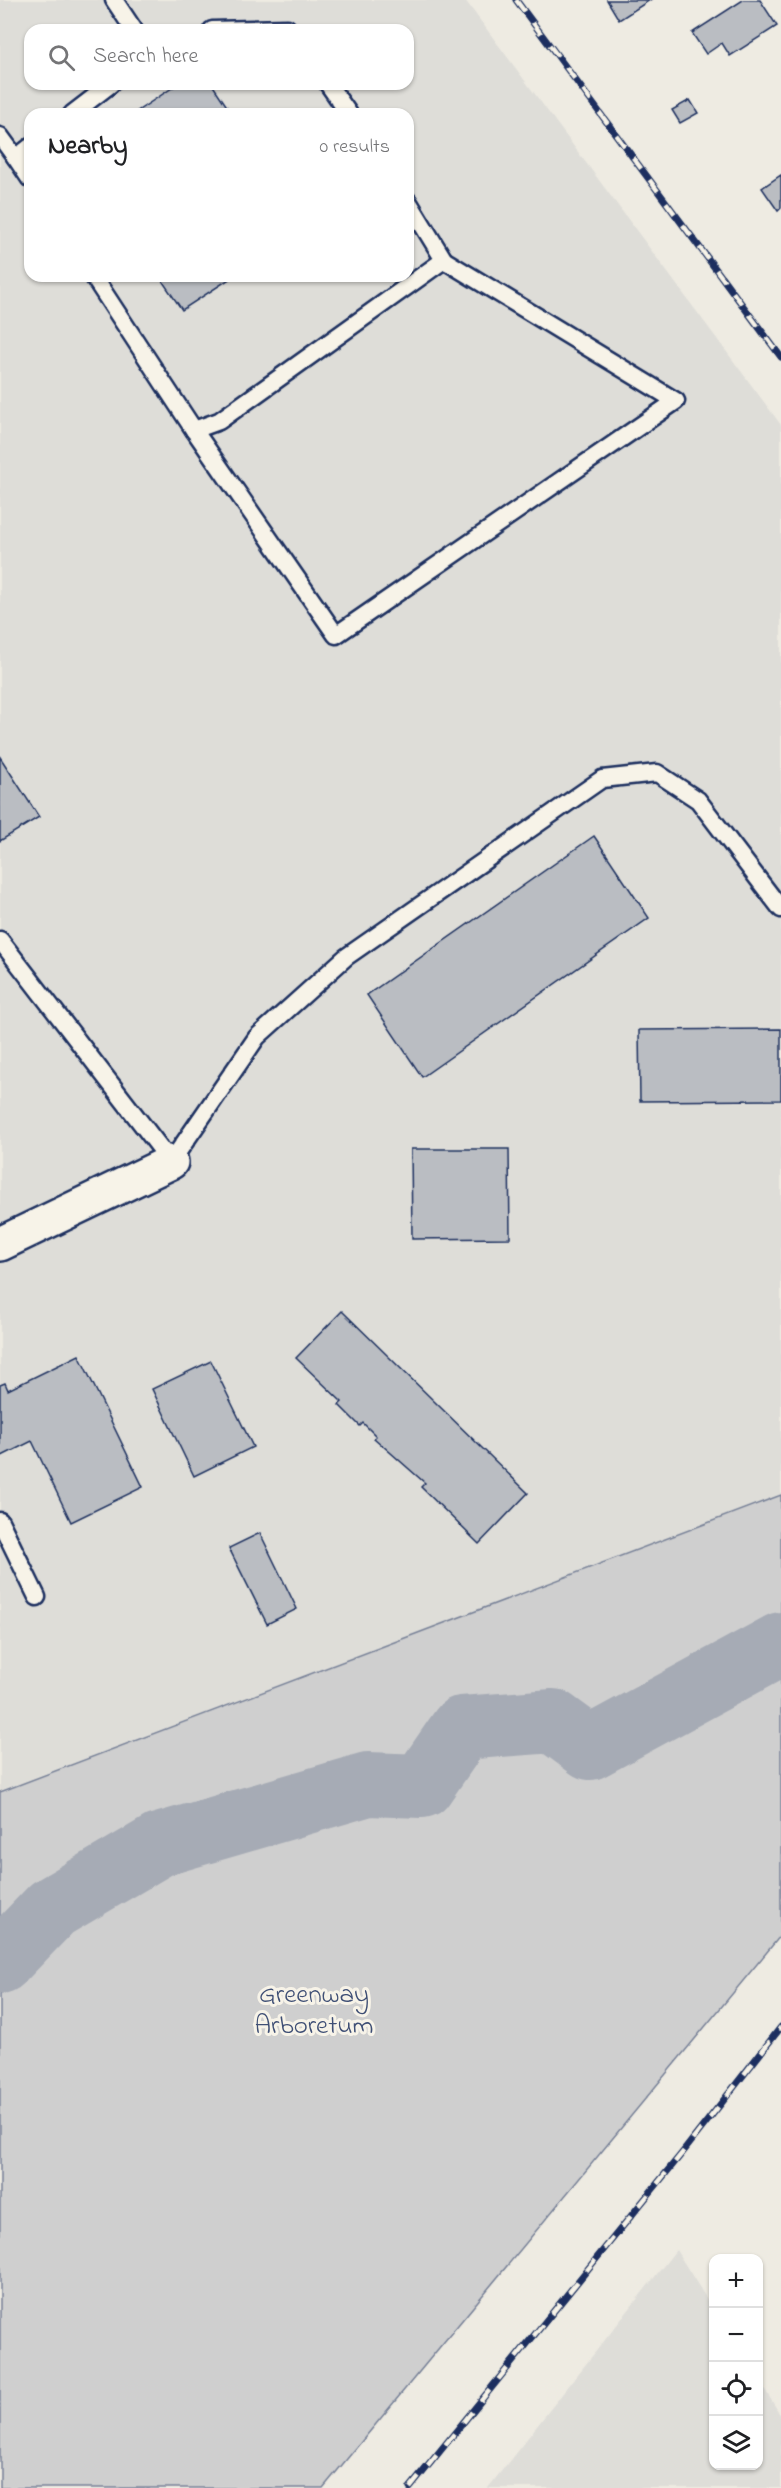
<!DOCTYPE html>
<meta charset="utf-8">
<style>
:root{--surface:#fff;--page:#f6f6f6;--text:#202124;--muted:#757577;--line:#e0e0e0}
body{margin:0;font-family:"Indie Flower",sans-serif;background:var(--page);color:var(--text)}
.controls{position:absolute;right:18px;bottom:18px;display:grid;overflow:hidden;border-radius:12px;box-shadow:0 2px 4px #0004}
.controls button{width:54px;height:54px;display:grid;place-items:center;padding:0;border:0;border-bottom:2px solid var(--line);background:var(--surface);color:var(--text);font:30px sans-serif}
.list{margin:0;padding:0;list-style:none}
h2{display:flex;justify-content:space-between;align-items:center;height:78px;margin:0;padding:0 24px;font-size:26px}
h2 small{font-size:20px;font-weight:400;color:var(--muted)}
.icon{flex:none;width:33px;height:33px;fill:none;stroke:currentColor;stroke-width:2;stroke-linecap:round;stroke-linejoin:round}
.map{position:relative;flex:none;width:781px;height:2488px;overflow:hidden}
.search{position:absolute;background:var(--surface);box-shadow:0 2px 4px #0004;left:24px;top:24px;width:390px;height:66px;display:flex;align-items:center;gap:15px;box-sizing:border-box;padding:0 21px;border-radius:18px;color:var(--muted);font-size:22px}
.panel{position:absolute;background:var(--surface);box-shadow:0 2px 4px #0004;left:24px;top:108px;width:390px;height:174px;border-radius:18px}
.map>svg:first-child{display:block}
</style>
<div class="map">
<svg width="781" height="2488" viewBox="0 0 781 2488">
<rect width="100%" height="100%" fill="#eeebe2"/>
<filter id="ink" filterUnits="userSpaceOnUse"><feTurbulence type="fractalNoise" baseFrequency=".0167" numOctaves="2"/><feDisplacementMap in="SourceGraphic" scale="12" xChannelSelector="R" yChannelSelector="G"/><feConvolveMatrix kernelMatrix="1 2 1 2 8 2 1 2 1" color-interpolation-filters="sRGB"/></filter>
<g filter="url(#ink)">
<!-- built -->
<g fill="#deddd8" fill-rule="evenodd">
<path d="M0 0H465L781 425V1495L0 1791ZM30 30H408V84H30ZM30 114H408V276H30Z"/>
<path d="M676 2250 713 2309 714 2466H758L759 2380 781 2416V2488H488Z"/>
</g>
<!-- green -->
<path fill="#cfcfcf" stroke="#757f96" stroke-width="1.5" d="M781 1495V1935L323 2488H0V1792Z"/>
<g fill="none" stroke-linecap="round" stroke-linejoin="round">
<!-- river -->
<path stroke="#a6abb5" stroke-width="64" d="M0 1962 52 1908 159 1845 368 1784 422 1786 462 1728 553 1721 590 1748 781 1644"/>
</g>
<!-- building -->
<g fill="#babdc2" stroke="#1b2f5e" stroke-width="1.5">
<path d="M607 0H650L619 20Z"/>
<path d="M743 0H760L777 26 730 56 722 43 706 54 692 33Z"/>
<path d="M178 84H212L232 114H133Z"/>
<path d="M690 100 698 113 680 123 672 110Z"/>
<path d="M781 175V208L778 211 762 188Z"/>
<path d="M159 276H234L182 310Z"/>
<path d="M0 757 39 817 0 841Z"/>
<path d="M594 836 649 918 422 1077 367 995Z"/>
<path d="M781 1029V1100L640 1101 639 1030Z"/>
<path d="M411 1149H509L510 1238 412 1239Z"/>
<path d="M342 1311 528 1493 479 1544 421 1487 425 1483 374 1438 376 1436 363 1423 360 1426 339 1405 342 1402 296 1358Z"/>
<path d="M79 1355 143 1487 71 1522 32 1441 0 1457V1385L5 1383 8 1390Z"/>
<path d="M211 1361 253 1447 194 1476 152 1389Z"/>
<path d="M260 1533 297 1609 267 1624 229 1548Z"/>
</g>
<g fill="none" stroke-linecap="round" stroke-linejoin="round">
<!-- lane casing -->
<g stroke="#1b2f5e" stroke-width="21">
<g id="lane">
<path d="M114 0 134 30"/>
<path d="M212 30 287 28 288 30"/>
<path d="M328 84 349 114"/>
<path d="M72 114 111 84"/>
<path d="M0 136 16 158 30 147"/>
<path d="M16 158 30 179"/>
<path d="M93 276 194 430 219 421 444 260 408 201"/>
<path d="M194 430 336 635 676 401 444 260"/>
<path d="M0 940 171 1162 257 1037 346 957 602 779 657 773 698 800 781 909"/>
<path d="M0 1521 37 1597"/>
</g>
</g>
<!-- street casing -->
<g stroke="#1b2f5e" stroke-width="38">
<path id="street" d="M0 1244 171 1162"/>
</g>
<!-- lane -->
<use href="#lane" stroke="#f7f3e8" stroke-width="16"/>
<!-- street -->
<use href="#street" stroke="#f7f3e8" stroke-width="33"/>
<!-- rail casing -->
<g stroke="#1b2f5e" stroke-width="7">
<g id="rail">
<path d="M516 0 781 357"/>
<path d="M410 2488 683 2152 781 2027"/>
</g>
</g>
<!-- rail -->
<use href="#rail" stroke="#f7f3e8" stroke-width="4.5" stroke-dasharray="14" stroke-linecap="butt"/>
</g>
</g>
<g text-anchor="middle" stroke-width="6" stroke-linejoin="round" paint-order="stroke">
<!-- park labels -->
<g font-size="27" fill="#3f4f75" stroke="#f7f3e8">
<text x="314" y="2002">Greenway<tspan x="314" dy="31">Arboretum</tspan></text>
</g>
</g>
</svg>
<div class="controls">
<button>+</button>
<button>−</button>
<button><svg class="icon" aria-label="locate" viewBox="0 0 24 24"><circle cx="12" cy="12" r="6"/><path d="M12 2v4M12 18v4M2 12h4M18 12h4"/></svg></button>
<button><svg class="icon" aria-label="layers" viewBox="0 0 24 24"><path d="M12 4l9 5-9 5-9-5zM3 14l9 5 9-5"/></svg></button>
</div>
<div class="search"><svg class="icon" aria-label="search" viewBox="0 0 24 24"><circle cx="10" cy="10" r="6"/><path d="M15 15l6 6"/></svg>Search here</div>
<section class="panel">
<h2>Nearby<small>0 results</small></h2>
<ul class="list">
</ul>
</section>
</div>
